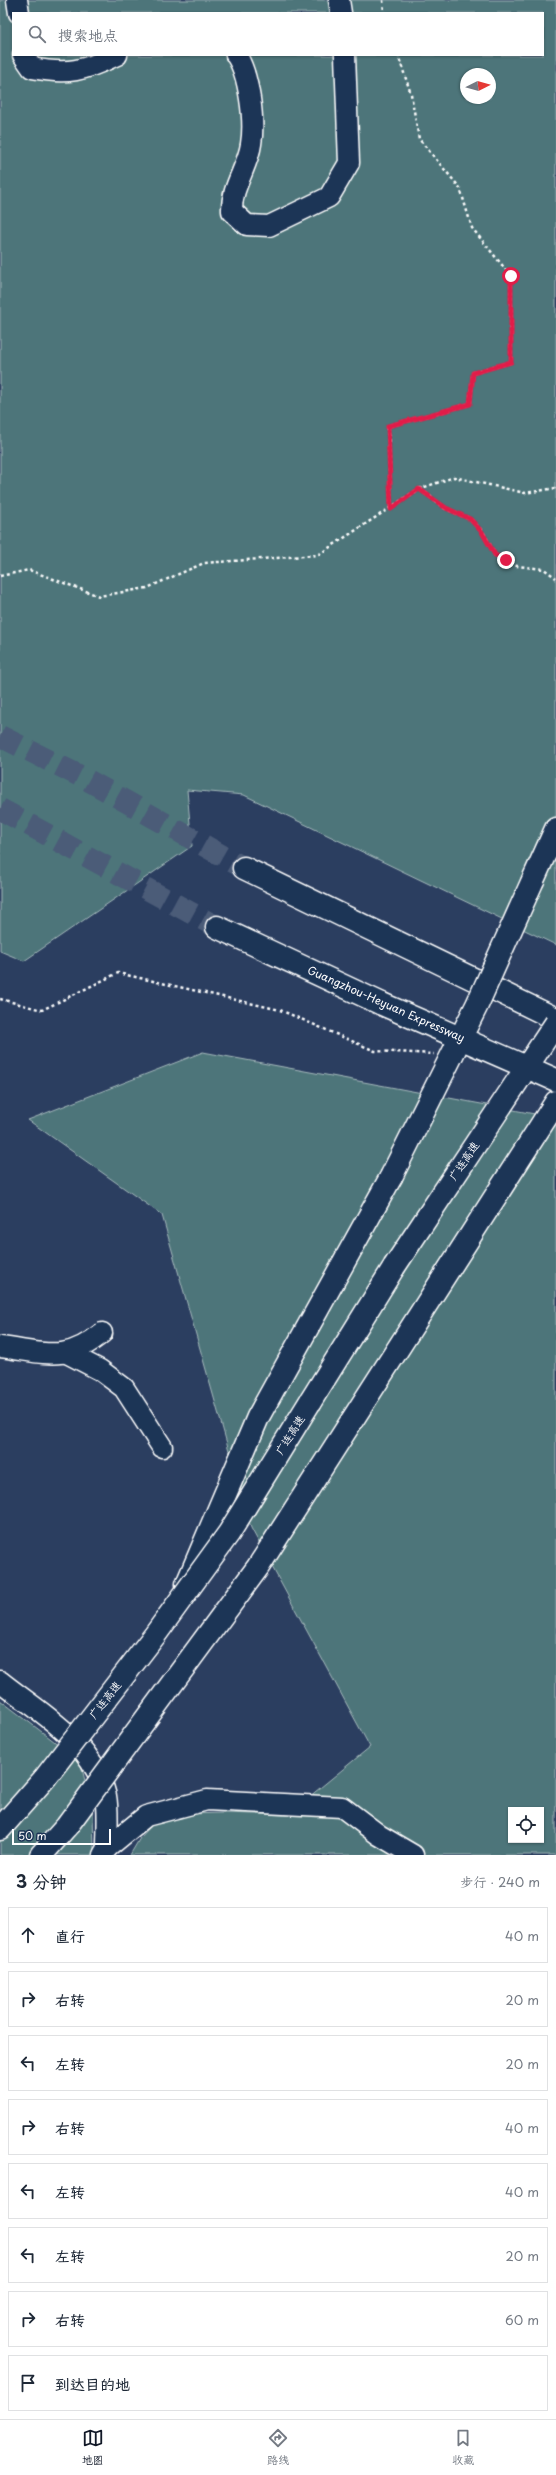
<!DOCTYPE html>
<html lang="zh">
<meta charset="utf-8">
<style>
:root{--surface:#fff;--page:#f2f2f3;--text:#1f2937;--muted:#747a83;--line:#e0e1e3;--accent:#111827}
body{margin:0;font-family:"Playpen Sans","LXGW WenKai TC",sans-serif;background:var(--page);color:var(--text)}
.controls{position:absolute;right:12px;bottom:12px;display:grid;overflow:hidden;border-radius:0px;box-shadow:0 1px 3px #0004}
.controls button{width:36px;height:36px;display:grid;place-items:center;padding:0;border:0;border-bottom:1px solid var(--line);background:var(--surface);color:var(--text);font:20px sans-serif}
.compass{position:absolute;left:460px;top:68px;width:36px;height:36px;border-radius:50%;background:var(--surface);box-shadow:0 1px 3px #0004;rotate:84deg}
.scale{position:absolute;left:12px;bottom:10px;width:99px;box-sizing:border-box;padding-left:4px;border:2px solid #fff;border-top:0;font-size:11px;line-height:14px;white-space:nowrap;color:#fff;-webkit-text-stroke:3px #1d3557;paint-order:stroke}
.stop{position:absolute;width:12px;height:12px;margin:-9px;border:3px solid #e11d48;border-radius:50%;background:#fff}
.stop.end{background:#e11d48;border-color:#fff;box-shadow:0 1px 4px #0008}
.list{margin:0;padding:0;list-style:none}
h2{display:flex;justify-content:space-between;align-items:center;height:52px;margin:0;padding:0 16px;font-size:17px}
h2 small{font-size:13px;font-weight:400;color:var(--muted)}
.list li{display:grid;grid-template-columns:26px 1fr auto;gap:12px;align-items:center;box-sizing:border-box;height:56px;margin:0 8px 8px;padding:0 8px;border:1px solid var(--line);border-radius:0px}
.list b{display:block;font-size:15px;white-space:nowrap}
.list em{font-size:13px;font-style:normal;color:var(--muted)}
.icon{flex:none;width:22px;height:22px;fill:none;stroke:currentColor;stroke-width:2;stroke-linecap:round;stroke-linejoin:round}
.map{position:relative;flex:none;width:556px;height:1855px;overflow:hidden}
.search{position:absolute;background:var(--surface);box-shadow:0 1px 3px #0004;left:12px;right:12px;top:12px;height:44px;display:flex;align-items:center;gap:10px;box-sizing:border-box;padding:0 14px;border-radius:0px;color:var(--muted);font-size:15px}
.sheet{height:564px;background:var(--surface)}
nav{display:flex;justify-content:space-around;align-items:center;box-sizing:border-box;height:56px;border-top:1px solid var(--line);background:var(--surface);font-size:11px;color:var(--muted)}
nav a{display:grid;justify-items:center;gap:2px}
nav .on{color:var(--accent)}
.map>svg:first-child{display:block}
</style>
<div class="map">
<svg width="556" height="1855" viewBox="0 0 556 1855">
<rect width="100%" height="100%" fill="#2b3e60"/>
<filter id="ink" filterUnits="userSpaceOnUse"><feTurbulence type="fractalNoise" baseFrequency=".025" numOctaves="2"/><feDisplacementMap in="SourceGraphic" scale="8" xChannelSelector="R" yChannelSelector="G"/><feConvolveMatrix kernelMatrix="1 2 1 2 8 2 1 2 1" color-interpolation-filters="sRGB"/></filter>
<g filter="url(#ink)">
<!-- green -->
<g fill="#4d757a" stroke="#a6babc" fill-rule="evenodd">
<path d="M0 0H556V945L244 795 187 790 192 846 24 961 0 951ZM13 13H543V55H13ZM466 74H490V98H466Z"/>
<path d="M203 1052 556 1118V1855H130L140 1838 161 1815 222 1813 287 1815 370 1747 251 1528 162 1215 28 1120ZM511 1810H541V1840H511Z"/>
<path d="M0 1700 80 1761 93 1812 94 1855H0Z"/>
</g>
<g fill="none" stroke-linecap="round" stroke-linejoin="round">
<!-- highway-tunnel -->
<g stroke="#4b5b78" stroke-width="22" stroke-dasharray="22 11" stroke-linecap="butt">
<path d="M0 736 84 778 244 868"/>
<path d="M0 809 217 927"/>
</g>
<!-- minor casing -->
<g stroke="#fff" stroke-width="23">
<g id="minor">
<path d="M17 0 19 13"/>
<path d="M339 0 341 13"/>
<path d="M23 55 32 68C68 75 84 71 117 55"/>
<path d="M236 55C249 74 255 121 251 144 248 167 231 187 232 211L247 225 269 226 329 197 349 163 345 55"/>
<path d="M0 1347C44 1352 65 1364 102 1333"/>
<path d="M67 1353 100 1370 124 1388 162 1447"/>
<path d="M0 1681C41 1714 93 1741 106 1796 109 1812 107 1832 107 1848"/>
<path d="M103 1855 107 1848 146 1816 207 1800 342 1807 379 1835 413 1855"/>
</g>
</g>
<!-- highway casing -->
<g stroke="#fff" stroke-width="25">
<g id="highway">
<path d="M244 868 556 1019"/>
<path d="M533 880 556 829"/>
<path d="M217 927 382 1004"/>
<path d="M310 1402 394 1267"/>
<path d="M317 1475 556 1102"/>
<path d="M187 1584 258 1417 391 1177"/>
<path d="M0 1829 45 1778"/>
<path d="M41 1855 67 1826"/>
</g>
</g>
<!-- path -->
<g stroke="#fff" stroke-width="2.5" stroke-dasharray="3 3" stroke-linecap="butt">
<path d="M383 0 384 13"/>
<path d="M420 489 445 508 470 519 483 532 495 555 517 566 544 569 556 578"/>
<path d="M391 508 388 426 470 404 473 373 511 362V276L472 228 460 188 419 139 411 94 398 55"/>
<path d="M0 576 29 570 99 596 147 588 204 563 318 555 419 489 454 477 525 493 556 488"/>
<path d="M0 999 42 1010 118 973 280 1010 375 1051 434 1054"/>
</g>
<!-- minor -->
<use href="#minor" stroke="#1d3557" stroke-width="20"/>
<!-- highway -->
<use href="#highway" stroke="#1d3557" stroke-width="22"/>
<!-- highway-bridge casing -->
<g stroke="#fff" stroke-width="25" stroke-linecap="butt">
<g id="highway-bridge">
<path d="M382 1004 556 1080"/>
<path d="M391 1177 477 1005 533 880"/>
<path d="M394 1267 556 1023"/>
<path d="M45 1778 155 1635 229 1533 310 1402"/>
<path d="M67 1826 258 1567 317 1475"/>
</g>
</g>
<!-- highway-bridge -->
<use href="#highway-bridge" stroke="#1d3557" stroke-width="22"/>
</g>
</g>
<g fill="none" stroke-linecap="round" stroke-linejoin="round" filter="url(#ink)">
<!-- route -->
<path stroke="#e11d48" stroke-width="5" d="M506 560 495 555 482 532 470 519 446 508 419 489 391 509 388 426 470 404 473 373 511 362V276"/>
</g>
<g text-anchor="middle" stroke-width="3.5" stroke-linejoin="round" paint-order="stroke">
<!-- street labels -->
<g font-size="11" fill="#fff" stroke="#1d3557">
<text transform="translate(386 1004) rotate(24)" y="4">Guangzhou-Heyuan Expressway</text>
<text transform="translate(464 1161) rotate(-56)" y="4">广连高速</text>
<text transform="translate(290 1435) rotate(-58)" y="4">广连高速</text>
<text transform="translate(105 1700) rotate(-52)" y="4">广连高速</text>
</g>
</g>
</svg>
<div class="controls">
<button><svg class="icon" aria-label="locate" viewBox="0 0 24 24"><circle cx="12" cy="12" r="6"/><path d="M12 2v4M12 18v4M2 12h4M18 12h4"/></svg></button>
</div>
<svg class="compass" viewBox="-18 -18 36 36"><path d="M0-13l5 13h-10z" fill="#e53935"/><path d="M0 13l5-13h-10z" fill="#747a83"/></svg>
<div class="scale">50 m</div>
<div class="stop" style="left:511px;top:276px"></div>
<div class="stop end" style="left:506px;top:560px"></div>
<div class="search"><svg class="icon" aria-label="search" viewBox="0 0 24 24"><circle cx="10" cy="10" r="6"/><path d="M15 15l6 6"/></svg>搜索地点</div>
</div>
<section class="sheet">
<h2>3 分钟<small>步行 · 240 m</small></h2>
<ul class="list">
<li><svg class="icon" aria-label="ahead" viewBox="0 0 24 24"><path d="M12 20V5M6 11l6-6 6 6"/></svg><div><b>直行</b></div><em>40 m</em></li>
<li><svg class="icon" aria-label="right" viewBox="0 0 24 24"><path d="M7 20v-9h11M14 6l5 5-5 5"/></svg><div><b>右转</b></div><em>20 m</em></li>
<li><svg class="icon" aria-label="left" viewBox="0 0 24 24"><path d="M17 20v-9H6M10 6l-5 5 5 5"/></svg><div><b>左转</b></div><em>20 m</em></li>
<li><svg class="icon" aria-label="right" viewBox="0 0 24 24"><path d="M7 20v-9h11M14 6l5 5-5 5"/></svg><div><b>右转</b></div><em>40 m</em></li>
<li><svg class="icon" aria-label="left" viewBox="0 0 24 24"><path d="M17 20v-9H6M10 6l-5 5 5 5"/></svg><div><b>左转</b></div><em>40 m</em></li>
<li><svg class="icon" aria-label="left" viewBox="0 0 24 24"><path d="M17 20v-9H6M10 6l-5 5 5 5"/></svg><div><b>左转</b></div><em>20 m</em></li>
<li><svg class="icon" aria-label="right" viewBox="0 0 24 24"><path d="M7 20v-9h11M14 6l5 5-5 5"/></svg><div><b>右转</b></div><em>60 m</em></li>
<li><svg class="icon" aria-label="arrive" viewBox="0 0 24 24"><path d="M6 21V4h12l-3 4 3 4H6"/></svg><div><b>到达目的地</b></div></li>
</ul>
</section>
<nav>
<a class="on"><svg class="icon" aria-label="map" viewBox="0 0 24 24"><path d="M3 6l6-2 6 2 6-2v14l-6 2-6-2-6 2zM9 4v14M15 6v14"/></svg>地图</a>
<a><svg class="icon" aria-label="directions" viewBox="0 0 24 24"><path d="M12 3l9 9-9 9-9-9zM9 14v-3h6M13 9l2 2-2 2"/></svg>路线</a>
<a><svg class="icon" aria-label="saved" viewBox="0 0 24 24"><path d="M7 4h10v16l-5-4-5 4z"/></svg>收藏</a>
</nav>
